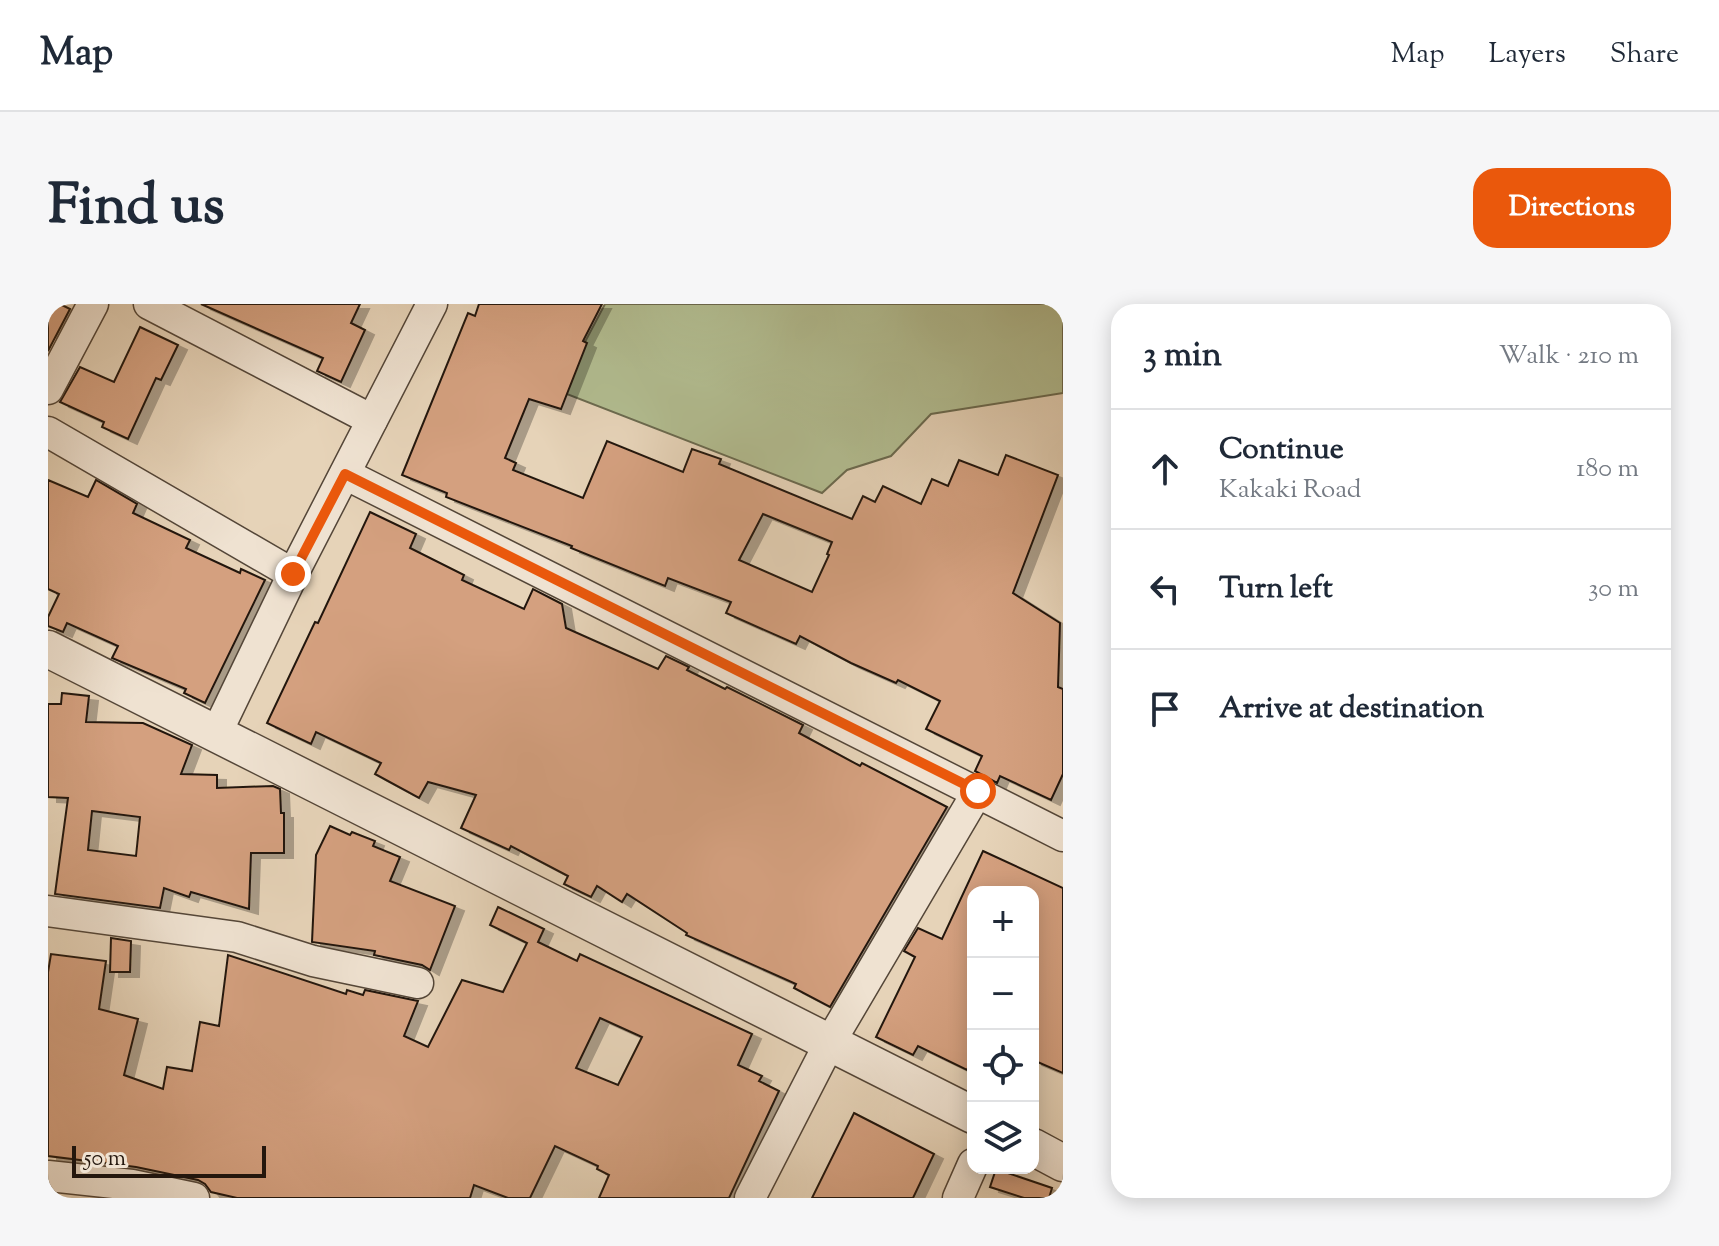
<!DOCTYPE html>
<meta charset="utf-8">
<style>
:root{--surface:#fff;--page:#f6f6f7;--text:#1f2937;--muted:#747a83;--line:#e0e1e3;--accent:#ea580c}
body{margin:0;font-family:"Sorts Mill Goudy",serif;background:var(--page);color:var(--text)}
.controls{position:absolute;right:24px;bottom:24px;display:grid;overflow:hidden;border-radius:16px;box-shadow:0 4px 20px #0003}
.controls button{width:72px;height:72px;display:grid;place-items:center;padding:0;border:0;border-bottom:2px solid var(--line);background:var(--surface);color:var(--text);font:40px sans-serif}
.scale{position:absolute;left:24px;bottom:20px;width:194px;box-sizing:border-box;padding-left:8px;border:4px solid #24170d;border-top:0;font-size:22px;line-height:28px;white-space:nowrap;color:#24170d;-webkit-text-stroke:6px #efe2d1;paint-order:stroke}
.stop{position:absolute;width:24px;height:24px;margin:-18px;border:6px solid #ea580c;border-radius:50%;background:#fff}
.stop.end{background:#ea580c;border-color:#fff;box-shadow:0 2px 8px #0008}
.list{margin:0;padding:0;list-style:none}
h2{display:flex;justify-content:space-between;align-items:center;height:104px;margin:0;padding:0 32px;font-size:34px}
h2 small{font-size:26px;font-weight:400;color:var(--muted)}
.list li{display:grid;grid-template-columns:52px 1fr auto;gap:24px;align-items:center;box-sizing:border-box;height:120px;padding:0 32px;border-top:2px solid var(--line)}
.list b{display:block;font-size:30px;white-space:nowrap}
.list p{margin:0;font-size:26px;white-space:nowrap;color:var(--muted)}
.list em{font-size:26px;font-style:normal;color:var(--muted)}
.icon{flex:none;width:44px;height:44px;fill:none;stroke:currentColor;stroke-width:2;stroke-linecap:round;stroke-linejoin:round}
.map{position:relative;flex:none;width:1015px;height:894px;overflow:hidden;border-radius:24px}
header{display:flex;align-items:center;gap:48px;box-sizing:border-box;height:112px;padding:0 40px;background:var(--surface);border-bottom:2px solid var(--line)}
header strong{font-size:38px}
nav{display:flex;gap:44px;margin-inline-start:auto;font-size:28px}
.intro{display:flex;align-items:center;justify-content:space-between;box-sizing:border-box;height:192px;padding:0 48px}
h1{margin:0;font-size:56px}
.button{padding:20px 36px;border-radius:24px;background:var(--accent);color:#fff;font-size:28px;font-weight:700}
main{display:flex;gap:48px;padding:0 48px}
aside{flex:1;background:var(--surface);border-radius:24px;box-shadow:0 4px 20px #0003}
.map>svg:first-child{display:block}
</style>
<header>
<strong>Map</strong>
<nav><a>Map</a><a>Layers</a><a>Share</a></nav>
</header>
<div class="intro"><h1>Find us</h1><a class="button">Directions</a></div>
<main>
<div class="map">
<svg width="1015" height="894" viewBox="0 0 1015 894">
<defs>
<filter id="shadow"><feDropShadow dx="9" dy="5" stdDeviation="0" flood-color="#0004"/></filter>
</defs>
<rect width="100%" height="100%" fill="#e6d3b8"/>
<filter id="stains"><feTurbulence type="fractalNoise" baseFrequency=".0025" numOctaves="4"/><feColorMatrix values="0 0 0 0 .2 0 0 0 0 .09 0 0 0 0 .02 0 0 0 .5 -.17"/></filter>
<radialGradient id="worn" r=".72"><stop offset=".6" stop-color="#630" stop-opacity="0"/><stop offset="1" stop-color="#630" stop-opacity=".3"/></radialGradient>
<!-- green -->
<path fill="#b2bd91" stroke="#6b6a4f" stroke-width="2" d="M557 0H1015V89L883 110 843 152 799 166 774 189 511 87Z"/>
<!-- building -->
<g fill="#d4a07f" stroke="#24170d" stroke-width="2" fill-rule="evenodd" filter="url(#shadow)">
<path d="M0 0H12L22 5 0 47Z"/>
<path d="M153 0H312L303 19 317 26 293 78 269 67 275 54Z"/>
<path d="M431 0H554L535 37 539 39 513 105 481 95 457 154 468 159 465 166 535 194 559 137 635 168 644 145 673 155 671 160 804 215 815 192 827 198 835 182 873 200 884 175 900 182 911 156 950 171 958 151 1010 171 965 289 1012 319 1010 383 1015 385V470L1003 496 952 472 949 479 927 467 934 452 878 425 892 397 850 376 848 379 803 359 752 332 748 340 678 309 683 298 620 274 617 282 523 244 524 242 398 193 399 189 354 171 420 9 427 12ZM715 210 784 238 779 250 781 251 764 288 691 256Z"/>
<path d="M92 23 130 41 113 76 108 74 80 135 54 123 56 118 12 98 32 63 66 78Z"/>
<path d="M0 176 40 193 48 176 89 200 85 209 142 236 138 244 192 269 193 265 217 276 157 399 136 389 138 385 64 354 70 342 19 319 15 328 0 322V313L11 290 0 285Z"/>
<path d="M322 208 368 230 362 244 416 271 414 276 476 305 485 285 514 300 518 324 610 365 618 352 641 363 639 366 677 385 679 383 755 421 751 429 812 462 814 459 899 503 782 703 746 684 748 680 638 631 639 629 579 590 574 598 549 582 543 593 516 580 520 572 463 542 461 546 413 524 428 491 380 478 371 494 327 470 333 459 268 428 263 440 219 419 267 318 270 319Z"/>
<path d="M14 389 41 392 38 418 95 419 144 441 133 470 169 471V484L225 482 232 485 233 509H236V549H203L201 605 143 588 141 593 116 584 112 604 7 590 20 494 0 493V400H13ZM44 507 92 513 88 552 40 546Z"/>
<path d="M282 522 302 531 304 528 327 537 325 542 352 553 342 577 407 602 382 666 374 661 326 651 327 647 264 638 268 551Z"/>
<path d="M935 547 1015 584V769L985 756V588H925V754L919 766 870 742 865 751 828 733 867 653 856 647 870 624 894 635Z"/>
<path d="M450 603 496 625 490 638 529 657 532 650 704 730 690 761 714 772 711 777 731 787 681 894H551L561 871 549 865 550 862 507 842 482 894H460L426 881 422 894H189L163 888 157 880 150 876 88 863 0 852V668L3 650 58 657 51 705 90 715 76 771 115 785 119 763 144 767 152 718 171 722 180 651 298 690 299 686 315 691 317 686 370 697 356 732 380 743 414 676 455 688 479 639 442 621ZM552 714 594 733 570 781 528 764Z"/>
<path d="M63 634 83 637 82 668H62Z"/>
<path d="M806 809 886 850 865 894H764Z"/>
<path d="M948 865 1004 884 1001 894H976L942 883Z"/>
</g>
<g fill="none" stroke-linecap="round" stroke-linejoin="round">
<!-- minor casing -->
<g stroke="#544638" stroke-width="33">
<g id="minor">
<path d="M101 0 324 116"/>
<path d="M0 85 45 0"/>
<path d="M0 128 245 270"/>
<path d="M297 170 1015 532"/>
<path d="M169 428 245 270 384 0"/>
<path d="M0 607 189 633 265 657 370 679"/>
<path d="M0 872 84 881 146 894"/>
<path d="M702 894 781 740 930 487"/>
<path d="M910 894 925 860"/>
</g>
</g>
<!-- tertiary casing -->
<g stroke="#544638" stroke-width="39">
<g id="tertiary">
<path d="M0 345 925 811"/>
<path d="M985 843 1015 859"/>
</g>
</g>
<!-- minor -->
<use href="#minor" stroke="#efe2d1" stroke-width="30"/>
<!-- tertiary -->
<use href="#tertiary" stroke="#efe2d1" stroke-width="36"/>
</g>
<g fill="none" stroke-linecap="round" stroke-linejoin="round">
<!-- route -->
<path stroke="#ea580c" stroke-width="10" d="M245 270 297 170 930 487"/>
</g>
<rect width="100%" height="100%" filter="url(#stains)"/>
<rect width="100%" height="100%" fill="url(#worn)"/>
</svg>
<div class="controls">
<button>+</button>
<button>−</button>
<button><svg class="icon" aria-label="locate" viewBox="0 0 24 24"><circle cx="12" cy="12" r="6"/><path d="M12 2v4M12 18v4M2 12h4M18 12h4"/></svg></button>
<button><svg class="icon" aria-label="layers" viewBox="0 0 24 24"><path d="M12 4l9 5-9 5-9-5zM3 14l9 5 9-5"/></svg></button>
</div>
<div class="scale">50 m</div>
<div class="stop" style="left:930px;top:487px"></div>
<div class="stop end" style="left:245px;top:270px"></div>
</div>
<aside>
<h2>3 min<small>Walk · 210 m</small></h2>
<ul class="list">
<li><svg class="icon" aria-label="ahead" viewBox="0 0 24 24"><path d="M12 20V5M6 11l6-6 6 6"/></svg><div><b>Continue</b><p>Kakaki Road</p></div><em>180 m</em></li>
<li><svg class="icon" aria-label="left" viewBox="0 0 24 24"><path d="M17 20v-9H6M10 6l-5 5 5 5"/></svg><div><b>Turn left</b></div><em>30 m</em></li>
<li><svg class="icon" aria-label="arrive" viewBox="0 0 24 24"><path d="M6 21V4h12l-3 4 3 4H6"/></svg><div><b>Arrive at destination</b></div></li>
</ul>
</aside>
</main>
